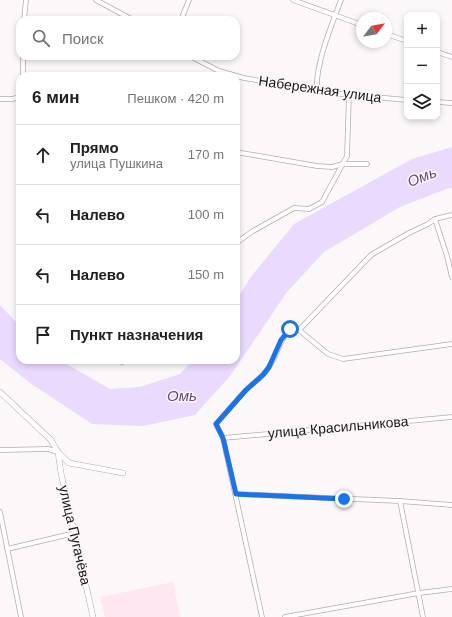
<!DOCTYPE html>
<html lang="ru">
<meta charset="utf-8">
<style>
:root{--surface:#fff;--page:#f6f6f6;--text:#202124;--muted:#757577;--line:#e0e0e0}
body{margin:0;font-family:Helvetica,sans-serif;background:var(--page);color:var(--text)}
.controls{position:absolute;right:12px;top:12px;display:grid;overflow:hidden;border-radius:8px;box-shadow:0 2px 6px #0003}
.controls button{width:36px;height:36px;display:grid;place-items:center;padding:0;border:0;border-bottom:1px solid var(--line);background:var(--surface);color:var(--text);font:20px sans-serif}
.compass{position:absolute;left:356px;top:12px;width:36px;height:36px;border-radius:50%;background:var(--surface);box-shadow:0 2px 6px #0003;rotate:59deg}
.stop{position:absolute;width:12px;height:12px;margin:-9px;border:3px solid #1a73e8;border-radius:50%;background:#fff}
.stop.end{background:#1a73e8;border-color:#fff;box-shadow:0 1px 4px #0008}
.list{margin:0;padding:0;list-style:none}
h2{display:flex;justify-content:space-between;align-items:center;height:52px;margin:0;padding:0 16px;font-size:17px}
h2 small{font-size:13px;font-weight:400;color:var(--muted)}
.list li{display:grid;grid-template-columns:26px 1fr auto;gap:12px;align-items:center;box-sizing:border-box;height:60px;padding:0 16px;border-top:1px solid var(--line)}
.list b{display:block;font-size:15px;white-space:nowrap}
.list p{margin:0;font-size:13px;white-space:nowrap;color:var(--muted)}
.list em{font-size:13px;font-style:normal;color:var(--muted)}
.icon{flex:none;width:22px;height:22px;fill:none;stroke:currentColor;stroke-width:2;stroke-linecap:round;stroke-linejoin:round}
.map{position:relative;flex:none;width:452px;height:617px;overflow:hidden}
.search{position:absolute;background:var(--surface);box-shadow:0 2px 6px #0003;left:16px;top:16px;width:224px;height:44px;display:flex;align-items:center;gap:10px;box-sizing:border-box;padding:0 14px;border-radius:12px;color:var(--muted);font-size:15px}
.panel{position:absolute;background:var(--surface);box-shadow:0 2px 6px #0003;left:16px;top:72px;width:224px;height:292px;border-radius:12px}
.map>svg:first-child{display:block}
</style>
<div class="map">
<svg width="452" height="617" viewBox="0 0 452 617">
<rect width="100%" height="100%" fill="#fcf8fa"/>
<!-- built -->
<path fill="#fee7f0" d="M173 582 180 617H105L100 597Z"/>
<!-- water -->
<path fill="#eadafd" d="M452 147V188L446 189 400 207 324 252 287 292 230 376 195 415 143 426 92 424 30 383 0 359V305L20 326V360H60L110 389 140 387 180 374 193 360H236V301L250 278 294 224 412 159Z"/>
<g fill="none" stroke-linecap="round" stroke-linejoin="round">
<!-- minor casing -->
<g stroke="#bba8b0" stroke-width="5.5">
<g id="minor">
<path d="M96 0 133 20"/>
<path d="M293 0 362 25"/>
<path d="M24 20 26 0"/>
<path d="M181 20 189 0"/>
<path d="M386 34 407 41"/>
<path d="M437 52 452 57"/>
<path d="M190 56 219 71 244 78 331 93 407 100"/>
<path d="M23 76V56"/>
<path d="M317 90C315 65 332 24 341 0"/>
<path d="M0 99H12L20 97"/>
<path d="M437 102 452 103"/>
<path d="M236 152 317 166 332 167 343 164H367"/>
<path d="M435 219 447 256 452 277"/>
<path d="M236 243 253 231 294 208 309 209 322 202 347 156 349 95"/>
<path d="M299 330 328 354 343 359 452 344"/>
<path d="M121 360 122 362"/>
<path d="M223 438 452 417"/>
<path d="M0 450 48 449 58 452"/>
<path d="M236 494 400 501 452 505"/>
<path d="M400 501 423 617"/>
<path d="M0 512 21 617"/>
<path d="M7 549 75 533"/>
<path d="M262 617 223 438 216 424C226 413 235 402 245 391 253 383 263 377 269 367 278 354 278 342 290 329L299 330 371 255 409 233 428 224 435 219 452 215"/>
<path d="M285 617 419 593 452 589"/>
</g>
</g>
<!-- tertiary casing -->
<g stroke="#bba8b0" stroke-width="6">
<g id="tertiary">
<path d="M0 392 51 440 58 452 69 463 123 473"/>
<path d="M58 452 61 473 93 617"/>
</g>
</g>
<!-- minor -->
<use href="#minor" stroke="#fff" stroke-width="4"/>
<!-- tertiary -->
<use href="#tertiary" stroke="#fff" stroke-width="5"/>
</g>
<g fill="none" stroke-linecap="round" stroke-linejoin="round">
<!-- route -->
<path stroke="#1a73e8" stroke-width="5" d="M290 329 281 340 269 367 263 375 246 390 216 424 223 438 236 494 344 499"/>
</g>
<g text-anchor="middle" stroke-width="3" stroke-linejoin="round" paint-order="stroke">
<!-- street labels -->
<g font-size="14" fill="#1e171a" stroke="#fcf8fa">
<text transform="translate(320 89) rotate(8)" y="5">Набережная улица</text>
<text transform="translate(338 427) rotate(-5)" y="5">улица Красильникова</text>
<text transform="translate(75 535) rotate(77)" y="5">улица Пугачёва</text>
</g>
<!-- water labels -->
<g font-size="15" font-style="italic" fill="#654980" stroke="#fcf8fa">
<text transform="translate(422 177) rotate(-22)" y="5">Омь</text>
<text x="182" y="401">Омь</text>
</g>
</g>
</svg>
<div class="controls">
<button>+</button>
<button>−</button>
<button><svg class="icon" aria-label="layers" viewBox="0 0 24 24"><path d="M12 4l9 5-9 5-9-5zM3 14l9 5 9-5"/></svg></button>
</div>
<svg class="compass" viewBox="-18 -18 36 36"><path d="M0-13l5 13h-10z" fill="#e53935"/><path d="M0 13l5-13h-10z" fill="#757577"/></svg>
<div class="stop" style="left:290px;top:329px"></div>
<div class="stop end" style="left:344px;top:499px"></div>
<div class="search"><svg class="icon" aria-label="search" viewBox="0 0 24 24"><circle cx="10" cy="10" r="6"/><path d="M15 15l6 6"/></svg>Поиск</div>
<section class="panel">
<h2>6 мин<small>Пешком · 420 m</small></h2>
<ul class="list">
<li><svg class="icon" aria-label="ahead" viewBox="0 0 24 24"><path d="M12 20V5M6 11l6-6 6 6"/></svg><div><b>Прямо</b><p>улица Пушкина</p></div><em>170 m</em></li>
<li><svg class="icon" aria-label="left" viewBox="0 0 24 24"><path d="M17 20v-9H6M10 6l-5 5 5 5"/></svg><div><b>Налево</b></div><em>100 m</em></li>
<li><svg class="icon" aria-label="left" viewBox="0 0 24 24"><path d="M17 20v-9H6M10 6l-5 5 5 5"/></svg><div><b>Налево</b></div><em>150 m</em></li>
<li><svg class="icon" aria-label="arrive" viewBox="0 0 24 24"><path d="M6 21V4h12l-3 4 3 4H6"/></svg><div><b>Пункт назначения</b></div></li>
</ul>
</section>
</div>
